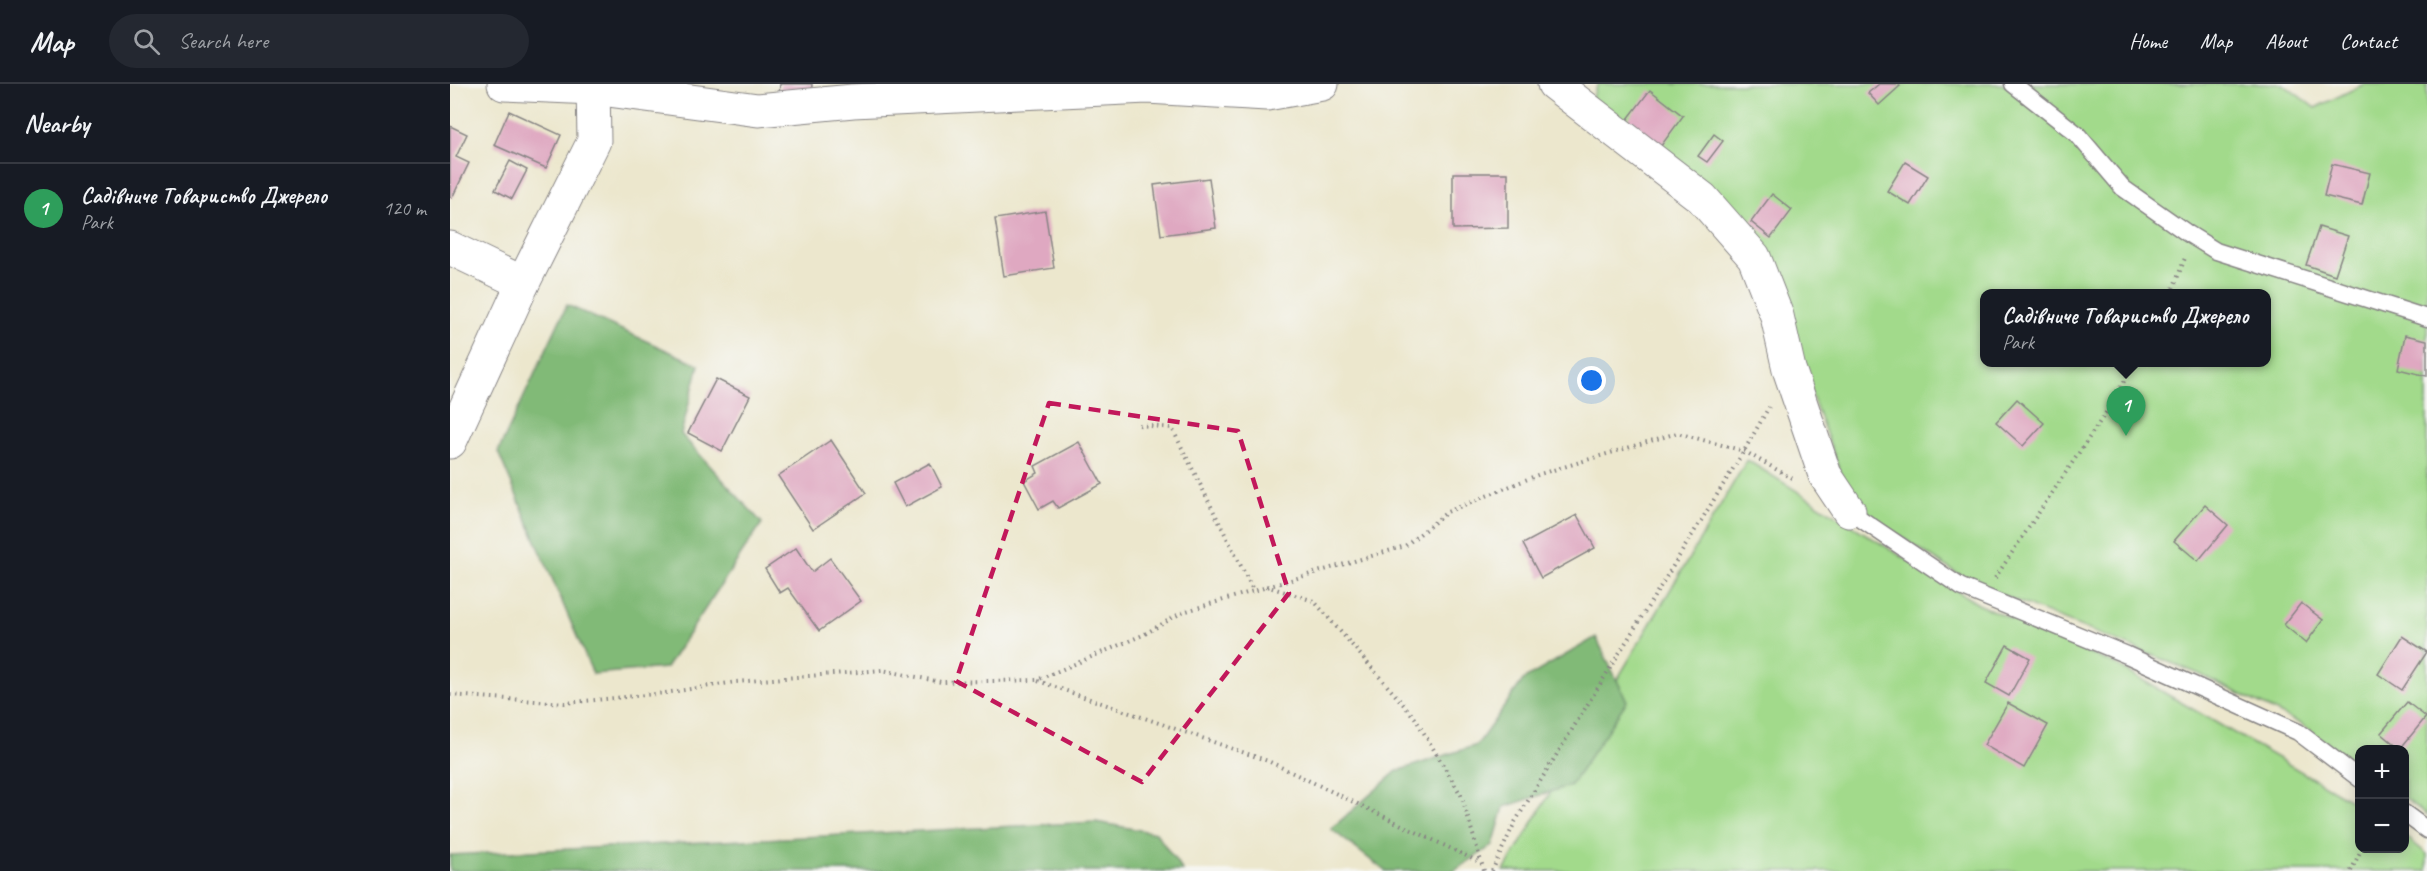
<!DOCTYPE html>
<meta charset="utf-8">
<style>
:root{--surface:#171b24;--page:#242831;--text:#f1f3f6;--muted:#9ea1a6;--line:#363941;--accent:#db2777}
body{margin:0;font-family:Caveat,sans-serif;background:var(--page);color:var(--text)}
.controls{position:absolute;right:18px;bottom:18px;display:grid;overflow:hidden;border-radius:12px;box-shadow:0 3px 15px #0003}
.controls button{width:54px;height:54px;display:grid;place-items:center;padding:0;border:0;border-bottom:2px solid var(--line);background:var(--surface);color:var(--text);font:30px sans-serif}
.you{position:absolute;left:1142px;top:297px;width:21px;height:21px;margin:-15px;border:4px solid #fff;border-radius:50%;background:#1a73e8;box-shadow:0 0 0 9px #1a73e833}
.badge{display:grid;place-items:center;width:39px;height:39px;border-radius:50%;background:var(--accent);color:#fff;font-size:20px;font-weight:700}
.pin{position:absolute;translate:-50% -50px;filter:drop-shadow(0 2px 3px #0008)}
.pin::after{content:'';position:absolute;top:32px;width:21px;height:18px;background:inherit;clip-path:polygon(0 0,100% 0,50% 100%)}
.popup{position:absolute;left:1530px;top:205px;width:291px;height:78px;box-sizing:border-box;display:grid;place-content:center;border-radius:12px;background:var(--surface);filter:drop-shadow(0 2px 4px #0005);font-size:20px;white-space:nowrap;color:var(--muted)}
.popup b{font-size:22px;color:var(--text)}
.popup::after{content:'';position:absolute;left:50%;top:100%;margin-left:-12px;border:12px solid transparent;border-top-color:var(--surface)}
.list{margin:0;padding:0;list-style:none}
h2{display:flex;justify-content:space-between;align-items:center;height:78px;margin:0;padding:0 24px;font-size:26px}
h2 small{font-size:20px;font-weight:400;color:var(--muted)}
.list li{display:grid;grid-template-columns:39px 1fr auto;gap:18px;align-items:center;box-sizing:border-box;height:90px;padding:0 24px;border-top:2px solid var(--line)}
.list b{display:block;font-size:22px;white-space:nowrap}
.list p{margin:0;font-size:20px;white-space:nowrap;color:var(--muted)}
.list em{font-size:20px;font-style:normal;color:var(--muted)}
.icon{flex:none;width:33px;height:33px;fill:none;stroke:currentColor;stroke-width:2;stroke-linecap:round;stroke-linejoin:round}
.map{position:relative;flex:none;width:1977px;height:787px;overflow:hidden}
header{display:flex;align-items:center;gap:36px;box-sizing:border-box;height:84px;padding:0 30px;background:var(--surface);border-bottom:2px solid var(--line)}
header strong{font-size:28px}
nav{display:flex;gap:33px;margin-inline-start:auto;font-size:21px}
.search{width:420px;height:54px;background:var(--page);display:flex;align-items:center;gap:15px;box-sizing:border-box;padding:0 21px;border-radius:33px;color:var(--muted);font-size:22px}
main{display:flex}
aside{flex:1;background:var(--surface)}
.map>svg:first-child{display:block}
</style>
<header>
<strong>Map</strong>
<div class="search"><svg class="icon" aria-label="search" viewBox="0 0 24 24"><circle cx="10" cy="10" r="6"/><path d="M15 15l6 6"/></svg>Search here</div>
<nav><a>Home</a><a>Map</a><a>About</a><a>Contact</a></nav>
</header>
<main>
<aside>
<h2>Nearby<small></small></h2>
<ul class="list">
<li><span class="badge" style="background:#2e9e5b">1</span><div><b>Садівниче Товариство Джерело</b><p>Park</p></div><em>120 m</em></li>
</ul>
</aside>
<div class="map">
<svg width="1977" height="787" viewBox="0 0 1977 787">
<rect width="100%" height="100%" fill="#f6f6f2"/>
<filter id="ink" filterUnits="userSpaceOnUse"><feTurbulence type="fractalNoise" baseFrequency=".0167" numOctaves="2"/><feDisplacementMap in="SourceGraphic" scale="12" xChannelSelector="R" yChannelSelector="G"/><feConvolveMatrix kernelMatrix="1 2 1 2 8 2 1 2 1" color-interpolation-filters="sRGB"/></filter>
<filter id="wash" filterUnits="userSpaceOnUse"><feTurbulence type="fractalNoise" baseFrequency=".008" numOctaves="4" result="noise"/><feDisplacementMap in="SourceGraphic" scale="24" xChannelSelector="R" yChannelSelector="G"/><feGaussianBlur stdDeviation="1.35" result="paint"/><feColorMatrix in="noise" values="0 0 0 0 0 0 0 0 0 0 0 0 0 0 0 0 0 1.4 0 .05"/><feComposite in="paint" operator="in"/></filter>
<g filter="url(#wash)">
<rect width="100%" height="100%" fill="#ece7cd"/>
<!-- green -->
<g fill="#a2da8b" stroke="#627e63" stroke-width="1.5" fill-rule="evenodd">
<path d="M1148 0H1833L1865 24 1914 0H1977V731L1955 714 1954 666H1910L1909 681 1849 639 1749 590 1522 499 1403 422 1310 172 1135 30ZM1535 210H1817V278H1535Z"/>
<path d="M1297 376 1528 520 1668 582 1909 721 1910 764H1954L1955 752 1977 770V787H1054Z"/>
</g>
<!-- forest -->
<g fill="#81ba77" stroke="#526e59" stroke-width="1.5">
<path d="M117 221 249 281 231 350 312 439 216 584 143 590 48 368Z"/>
<path d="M1146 553 1177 617 1121 701 1054 723 1043 761 1004 787H935L881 745 947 687 1027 661 1073 596Z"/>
<path d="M646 738 706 749 733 787H0V771Z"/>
</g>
<g id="blocks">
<!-- building -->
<g fill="#dfa8c1">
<path d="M330 0H362L361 14 329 11Z"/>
<path d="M1429 0H1448L1450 2 1429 21 1418 9Z"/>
<path d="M1200 6 1233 32 1205 70 1171 44Z"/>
<path d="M59 27 111 51 96 84 44 61Z"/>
<path d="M0 42 17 50 6 73 19 79 2 114 0 113Z"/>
<path d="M1264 50 1273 57 1257 78 1248 72Z"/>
<path d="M60 77 77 86 62 115 45 106Z"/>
<path d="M1455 78 1478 92 1460 121 1437 107Z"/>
<path d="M1882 80 1920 89 1912 121 1874 112Z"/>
<path d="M1003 89H1058V144L1003 145Z"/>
<path d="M759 94 766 144 711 151 704 101Z"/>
<path d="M1322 110 1342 126 1321 154 1301 138Z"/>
<path d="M595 127 604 184 554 192 545 135Z"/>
<path d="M1869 143 1898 152 1885 191 1856 181Z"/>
<path d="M1955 251 1977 256V292L1948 285Z"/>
<path d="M266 295 300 312 272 367 238 349Z"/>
<path d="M1567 315 1594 339 1573 362 1546 338Z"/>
<path d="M381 356 416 409 363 445 328 392Z"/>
<path d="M629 358 652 400 608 424 603 417 589 425 574 397 588 389 585 382Z"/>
<path d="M480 379 492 403 455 423 443 399Z"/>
<path d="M1755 421 1778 441 1748 477 1724 457Z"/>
<path d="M1127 431 1145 464 1091 494 1073 460Z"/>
<path d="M346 464 362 488 380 474 411 517 369 547 338 504 330 509 315 485Z"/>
<path d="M1851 519 1873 536 1856 559 1834 541Z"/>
<path d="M1952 552 1977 568 1952 606 1928 590Z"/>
<path d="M1557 561 1580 574 1559 612 1536 599Z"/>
<path d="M1957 618 1976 633 1950 665 1931 649Z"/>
<path d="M1558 619 1598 641 1574 684 1534 661Z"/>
</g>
</g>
</g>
<g filter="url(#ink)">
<use href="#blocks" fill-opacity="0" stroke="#878484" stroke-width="1.5"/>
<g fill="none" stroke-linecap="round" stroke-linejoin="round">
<!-- service casing -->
<g stroke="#878484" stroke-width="19">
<g id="service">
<path d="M1563 0 1627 50 1673 104 1737 149 1766 167 1977 234"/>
<path d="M1399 427 1511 503 1677 571 1848 648 1910 695"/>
<path d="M1954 729 1977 746"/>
</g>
</g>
<!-- minor casing -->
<g stroke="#878484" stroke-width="35">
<g id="minor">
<path d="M54 0 143 4 308 26 403 17 697 3 817 10 872 0"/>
<path d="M1104 0 1252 114 1304 173 1327 232 1339 285 1375 391 1399 427"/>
<path d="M0 164 73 199"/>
<path d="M0 358 73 199 144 57 143 0"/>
</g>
</g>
<!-- path -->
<g stroke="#878484" stroke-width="4" stroke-dasharray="1.5 4.5" stroke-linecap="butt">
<path d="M1721 210 1735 174"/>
<path d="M689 341 722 344 803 506"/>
<path d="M1545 494 1657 327 1685 278"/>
<path d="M816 502 864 517 965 634 1011 711 1034 787"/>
<path d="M588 597 818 677 1031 779"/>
<path d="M0 611 115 619 215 609 286 598 432 586 491 598 587 596 693 551 733 528 955 462 997 428 1090 390 1227 349 1294 367 1343 395"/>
<path d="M1042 787 1065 738 1294 367 1319 323"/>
<path d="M1901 787 1912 764"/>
</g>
<!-- service -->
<use href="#service" stroke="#fff" stroke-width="16"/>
<!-- minor -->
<use href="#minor" stroke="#fff" stroke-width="33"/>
</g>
</g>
<!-- marked area -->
<path fill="none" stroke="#c2185b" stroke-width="4.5" stroke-dasharray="12 8" stroke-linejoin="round" d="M599 319 788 347 839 509 692 698 506 597Z"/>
</svg>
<div class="controls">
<button>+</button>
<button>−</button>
</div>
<div class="you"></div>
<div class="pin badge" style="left:1676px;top:352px;background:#2e9e5b">1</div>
<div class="popup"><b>Садівниче Товариство Джерело</b>Park</div>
</div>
</main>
